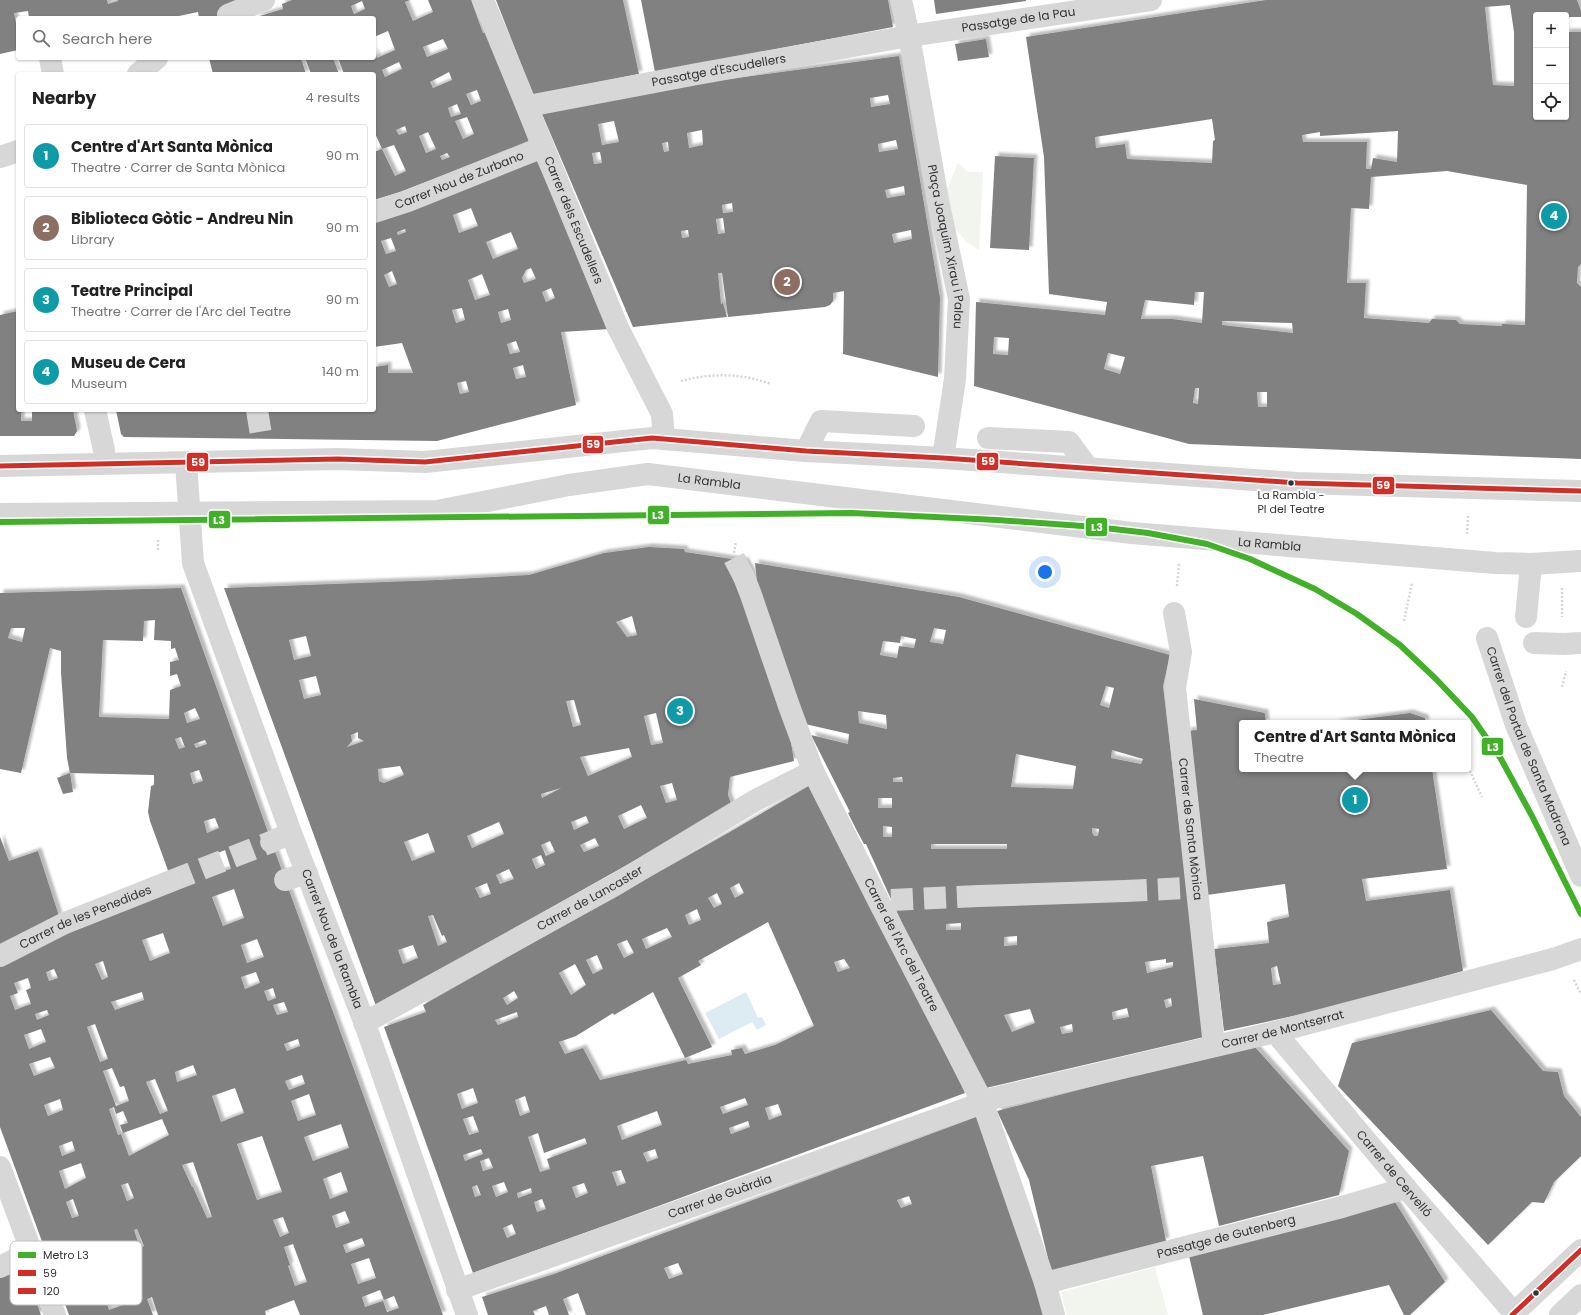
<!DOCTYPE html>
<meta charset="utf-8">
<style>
:root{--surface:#fff;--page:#f2f2f2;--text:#222;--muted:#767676;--line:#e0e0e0;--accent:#7c3aed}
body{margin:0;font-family:Poppins,sans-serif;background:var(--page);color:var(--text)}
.controls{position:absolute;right:12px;top:12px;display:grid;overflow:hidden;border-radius:4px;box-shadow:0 1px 3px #0004}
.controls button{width:36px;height:36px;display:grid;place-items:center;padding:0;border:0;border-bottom:1px solid var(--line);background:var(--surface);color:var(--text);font:20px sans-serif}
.you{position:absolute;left:1045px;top:572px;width:14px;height:14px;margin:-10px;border:3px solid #fff;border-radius:50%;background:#1a73e8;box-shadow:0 0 0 6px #1a73e833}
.badge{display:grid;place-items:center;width:26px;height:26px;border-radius:50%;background:var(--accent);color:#fff;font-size:13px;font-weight:700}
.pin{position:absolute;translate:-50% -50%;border:2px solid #fff;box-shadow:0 1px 4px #0006}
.popup{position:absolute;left:1239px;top:720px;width:232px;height:52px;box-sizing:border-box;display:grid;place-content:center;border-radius:4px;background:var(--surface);filter:drop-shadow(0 1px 3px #0005);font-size:13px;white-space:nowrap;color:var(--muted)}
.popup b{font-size:15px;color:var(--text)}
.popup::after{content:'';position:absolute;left:50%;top:100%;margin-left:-8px;border:8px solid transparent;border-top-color:var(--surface)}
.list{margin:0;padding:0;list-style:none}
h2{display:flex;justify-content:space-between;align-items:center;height:52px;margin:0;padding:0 16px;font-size:17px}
h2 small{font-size:13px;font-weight:400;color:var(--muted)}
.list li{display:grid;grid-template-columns:26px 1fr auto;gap:12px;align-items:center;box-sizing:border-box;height:64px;margin:0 8px 8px;padding:0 8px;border:1px solid var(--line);border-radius:4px}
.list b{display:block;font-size:15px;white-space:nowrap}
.list p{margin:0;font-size:13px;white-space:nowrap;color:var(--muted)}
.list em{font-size:13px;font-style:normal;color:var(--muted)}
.icon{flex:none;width:22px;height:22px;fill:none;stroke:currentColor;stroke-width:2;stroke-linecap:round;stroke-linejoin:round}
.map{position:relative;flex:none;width:1581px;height:1315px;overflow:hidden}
.search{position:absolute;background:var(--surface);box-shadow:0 1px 3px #0004;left:16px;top:16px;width:360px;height:44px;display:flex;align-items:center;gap:10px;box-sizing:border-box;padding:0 14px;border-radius:4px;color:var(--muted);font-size:15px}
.panel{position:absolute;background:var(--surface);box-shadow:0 1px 3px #0004;left:16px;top:72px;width:360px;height:340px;border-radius:4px}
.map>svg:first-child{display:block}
</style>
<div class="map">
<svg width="1581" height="1315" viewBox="0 0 1581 1315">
<defs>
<filter id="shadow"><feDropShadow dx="3.5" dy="-3.5" stdDeviation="1" flood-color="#0004"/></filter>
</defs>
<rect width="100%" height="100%" fill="#fff"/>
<!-- green -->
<g fill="#f1f5ed">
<path d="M958 163 968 172H983L979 250 967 242 952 225 947 189Z"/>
<path d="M1155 1267 1168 1315H1067L1061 1292Z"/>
</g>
<!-- water -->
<path fill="#ddebf3" d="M746 992 758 1018 762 1017 766 1025 757 1030 752 1022 719 1039 705 1013Z"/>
<!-- building -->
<g fill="#818181" fill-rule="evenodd" filter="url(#shadow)">
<path d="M0 0H107L108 4 118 1V0H245L229 18H199L198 12 169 18H29L28 11 14 13 16 23H18V50L0 54Z"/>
<path d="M292 0H410L405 2 413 21 433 12 428 0H471L483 33 486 32 529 142 400 192 374 200V152L382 149 374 131V74H344L338 58H374V51L377 58 395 50 388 31 374 37V18H253L283 9 282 4ZM362 1 365 9 354 14 351 6ZM443 39 448 49 427 57 423 47ZM399 62 402 69 385 77 382 70ZM449 72 452 80 433 88 430 82ZM477 90 481 101 471 105 466 94ZM457 104 461 114 451 117 448 108ZM467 117 474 134 463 139 455 121ZM405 126 407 132 399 135 396 130ZM428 132 436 149 426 153 419 136ZM394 145 406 171 395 176 382 149ZM447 153 450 157 442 160 440 156Z"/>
<path d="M496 0H623L639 74 533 95Z"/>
<path d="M641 0H888L893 27 655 72Z"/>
<path d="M934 0H1026V1L936 14Z"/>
<path d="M1266 0H1577L1581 11V17H1566V15H1536V117H1566V32H1581V264L1578 267 1577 283 1581 287V459L1189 444 974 386 976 302 1105 315 1107 302 1049 294 1044 157 1026 37ZM1510 5 1514 32V86L1493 85 1485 7ZM1212 119 1215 140 1213 141 1212 163 1127 159 1125 144 1096 148 1095 137ZM1398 131 1397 162 1373 158 1371 169H1366L1367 142H1303L1302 135 1320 132V136ZM1447 171 1527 185 1525 325 1502 324V326L1460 324 1456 320 1432 319 1429 323 1364 318 1366 283H1347L1351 208 1369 209 1371 177ZM1195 292H1204L1202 323 1172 319H1141L1145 300 1194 305ZM1222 321 1292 323 1293 333 1222 325ZM994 337 1009 338 1008 355 993 354ZM1108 353 1125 357 1120 374 1104 369ZM1195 388H1199L1198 404 1193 403ZM1257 392H1267V407H1258Z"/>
<path d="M986 39 989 57 958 61 955 44Z"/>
<path d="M899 56 940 298 938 377 843 354 844 291 833 293V301L830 305 825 307 728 317 722 273H718L721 304 723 303 727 317 633 327 542 114 678 86ZM888 95 890 104 871 107 870 98ZM614 121 619 142 602 145 598 124ZM702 130 703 145 689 148 687 133ZM896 140 898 149 879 152 878 144ZM668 142 669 151 664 152 662 143ZM600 152 602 163 594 164 592 153ZM904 186 905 195 887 198 885 190ZM732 203 733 212 723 213 722 205ZM723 218 725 233 718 234 716 219ZM688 230 689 237 682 238 681 231ZM911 230 912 239 894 243 892 234Z"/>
<path d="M209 58H301L306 74H213Z"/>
<path d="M305 58H333L339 74H311Z"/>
<path d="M995 156 1034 158 1029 250 990 248Z"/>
<path d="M536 159 610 329 561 332 576 405 437 441 124 437 121 434 116 410H374V367L388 365V373H413L402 343 374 347V221ZM471 208 478 226 459 233 453 215ZM405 229 406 232 398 235 397 232ZM511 232 518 249 493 259 486 242ZM391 238 396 251 386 254 381 241ZM531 268 536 279 524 283 522 278 526 270ZM392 271 397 284 389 287 384 275ZM482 274 490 295 475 300 468 280ZM551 288 555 298 546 302 542 292ZM462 308 465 320 456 323 452 310ZM508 309 511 320 501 323 498 312ZM516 341 520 352 510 354 507 344ZM523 365 526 377 516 379 513 368ZM466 381 469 392 460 394 457 383Z"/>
<path d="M18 311V410H21V421H32V410H73L77 431 74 436H0V315Z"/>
<path d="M649 547 684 549 685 552 745 561 752 573 787 719 794 761 730 777 728 795 732 806 376 1006 224 588 438 580 529 575 604 553ZM632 616 637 635 627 637 616 622ZM306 636 311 656 294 660 289 640ZM316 676 321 695 304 699 299 680ZM574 700 581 725 573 727 566 701ZM656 713 663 743 651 745 644 716ZM358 732V738L364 741 347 747 352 741 351 735ZM629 748 632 757 588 776 580 757ZM400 766 404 775 384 783 379 781 378 769ZM672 783 677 800 666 803 660 786ZM561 788 542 798 541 794ZM641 805 647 818 624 829 618 816ZM586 816 589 823 574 830 571 822ZM499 822 504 834 472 848 467 836ZM428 833 435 852 412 861 404 842ZM595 838 599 846 584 852 580 845ZM550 841 555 852 546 856 541 845ZM541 855 545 865 536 869 532 859ZM509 869 514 879 500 884 496 875ZM487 883 491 894 480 898 475 888ZM433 915 442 936 444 935 447 942 438 946 428 916ZM413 945 418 958 403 964 398 950Z"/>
<path d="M755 563 959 597 1170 655 1163 686 1204 1037 986 1088 915 952 866 844H864L857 831 848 813 850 812 811 735 848 744 849 734 805 724 758 592ZM934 628 946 630 943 644 930 642ZM901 636 916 639 914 648 899 646 897 658 880 655 883 641 900 643ZM1106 686 1114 688 1109 708 1100 705ZM858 711 886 715 887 729 859 723ZM1112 750 1143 759 1141 764 1111 758ZM1016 754 1076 766 1073 789 1011 787ZM902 777 903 782H893V778ZM878 798H892V808H878ZM883 826 892 827V837H883ZM1092 828 1099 829 1098 836H1094L1092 832ZM931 844H1007V849H931ZM961 923V930H946V924ZM1017 936V945L1004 946V937ZM1166 959V963L1173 962V967L1147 973 1145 962ZM1171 998 1172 1006 1166 1008 1164 1000ZM1127 1008 1129 1017 1113 1020 1112 1012ZM1030 1009 1035 1023 1012 1032 1004 1015ZM1072 1024 1073 1032 1062 1034 1060 1027Z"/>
<path d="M181 588 269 835 443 1315H300L294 1300 265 1311 266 1315H158L152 1297 147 1299 153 1315H69L0 1127V966L104 914 174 887 150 821 148 812 151 786 154 785V775L70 773 73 792 63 794 57 778 70 773 67 758 61 672V651L50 648 21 773 0 769V593ZM155 620 154 640 171 641V649L175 648 179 660 170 662V676L177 674 181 686 170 690 169 719 99 717 103 640 143 641 144 621ZM11 628H25L22 642 8 638ZM195 708 200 719 187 723 184 713ZM181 737 185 747 179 749 175 739ZM205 740 207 744 196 748 194 744ZM199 770 203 781 193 784 190 773ZM215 818 219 828 207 833 204 821ZM225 850 231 869 219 872 213 855ZM234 889 244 918 223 926 212 897ZM163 933 170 953 150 961 142 940ZM257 939 264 957 247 963 241 945ZM103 961 108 977 102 980 95 964ZM54 969 58 978 49 981 46 972ZM256 972 260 983 245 989 241 977ZM28 978 31 988 26 990 31 1004 15 1010 10 996 18 993 14 983ZM273 988 276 998 268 1001 264 991ZM142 992 144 1000 115 1010 111 1002ZM284 1002 288 1012 277 1015 273 1005ZM47 1010 49 1015 37 1020 35 1014ZM95 1024 108 1059 100 1062 87 1027ZM41 1029 46 1042 29 1049 24 1035ZM298 1039 300 1046 287 1051 284 1044ZM50 1057 55 1068 34 1076 29 1064ZM193 1065 197 1075 177 1082 175 1072ZM112 1068 120 1087 124 1086 129 1101 116 1106 103 1071ZM302 1075 305 1084 289 1090 285 1081ZM155 1079 168 1111 160 1114 146 1082ZM235 1088 244 1113 221 1122 212 1096ZM309 1094 316 1115 298 1121 291 1101ZM60 1099 63 1110 48 1116 44 1105ZM114 1107 116 1114 123 1111 128 1123 120 1125 123 1133 162 1119 169 1135 129 1156 121 1134 118 1135 109 1109ZM341 1124 349 1148 313 1161 304 1137ZM262 1136 282 1192 257 1200 237 1144ZM72 1141 75 1151 62 1156 59 1146ZM193 1162 212 1217 207 1218 193 1187H192L182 1165ZM81 1163 86 1178 65 1189 59 1171ZM341 1172 348 1192 330 1199 323 1179ZM128 1183 134 1198 127 1201 121 1185ZM73 1199 79 1216 72 1218 66 1202ZM345 1211 350 1223 336 1228 332 1216ZM283 1217 289 1233 280 1237 273 1220ZM137 1229 144 1246 140 1248 134 1230ZM362 1238 365 1246 346 1253 343 1245ZM101 1243 106 1260 98 1262 92 1247ZM293 1244 307 1282 295 1286 288 1266 290 1265 284 1247ZM369 1258 376 1278 358 1284 351 1264ZM380 1290 384 1300 394 1296 399 1308 387 1312 383 1301 365 1307 362 1297ZM115 1291 119 1301 121 1300 123 1305 109 1310 104 1294Z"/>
<path d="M1194 699 1265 713 1266 723H1242V769H1432L1447 869 1362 879 1366 901 1450 890 1463 971 1335 1007 1224 1031 1214 949 1269 943 1267 922 1289 917 1285 884 1207 895 1187 731 1197 730ZM1277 966 1281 984 1273 985 1271 968Z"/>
<path d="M1410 713 1425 718 1426 723H1333Z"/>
<path d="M812 784 965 1093 615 1222 473 1273 384 1027 426 1012 423 1005 728 833ZM739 883 744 893 735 898 730 888ZM717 893 722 904 714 908 708 898ZM697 909 701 920 689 925 685 915ZM768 922 814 1026 775 1045 745 1054 742 1048 731 1050 732 1055 688 1064 686 1060 600 1080 583 1048 565 1054 559 1042 576 1036 613 1013 614 1015 653 992 685 1058 712 1047 678 978 701 965 698 961ZM667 928 672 937 646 949 642 939ZM627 940 634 953 624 958 617 944ZM597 955 603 969 593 974 586 960ZM844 959 850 968 838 972 834 962ZM575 964 586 985 571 995 559 973ZM514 991 518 998 507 1005 503 998ZM517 1012 518 1017 498 1025 495 1020ZM473 1088 478 1103 462 1109 457 1094ZM525 1096 530 1112 520 1116 515 1100ZM745 1098 748 1105 723 1114 720 1107ZM778 1104 782 1115 769 1120 765 1108ZM657 1111 662 1125 622 1140 617 1126ZM473 1116 479 1132 469 1135 463 1119ZM748 1121 750 1127 731 1134 729 1128ZM538 1133 544 1153 585 1138 587 1144 547 1159 550 1169 540 1172 528 1137ZM481 1149 483 1154 465 1161 463 1155ZM655 1149 658 1158 647 1162 643 1153ZM489 1158 493 1168 483 1171 480 1161ZM621 1170 626 1183 617 1186 612 1172ZM504 1182 508 1192 496 1197 492 1186ZM584 1183 588 1193 576 1198 572 1187ZM477 1185 481 1195 475 1197 472 1187ZM531 1188 532 1193 518 1198 517 1193ZM542 1199 546 1209 537 1212 534 1202ZM512 1224 516 1234 507 1238 503 1228Z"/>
<path d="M0 837 9 861 38 851 59 916 0 946Z"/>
<path d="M1491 1010 1543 1071 1558 1072 1564 1096 1581 1117V1156L1554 1182 1544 1203 1532 1202 1488 1245 1338 1086 1352 1043Z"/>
<path d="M1253 1045 1349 1151 1339 1195 1219 1226 1203 1156 1151 1166 1166 1241 1051 1271 1029 1180 997 1111Z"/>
<path d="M979 1116 1046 1315H586L578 1293 563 1299 569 1315H549L546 1306 533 1311 535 1315H488L482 1297 554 1274ZM909 1196 912 1204 901 1208 897 1200ZM678 1263 683 1274 669 1279 664 1268Z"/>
<path d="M1395 1202 1445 1282 1410 1315H1404L1389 1285 1263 1315H1203L1189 1256Z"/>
<path d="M22 1262 41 1315H0V1273Z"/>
</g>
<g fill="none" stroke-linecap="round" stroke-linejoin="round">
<!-- minor-tunnel -->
<g stroke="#d6d6d6" stroke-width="22" stroke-dasharray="22 11" stroke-linecap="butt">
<path d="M257 410 262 441"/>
<path d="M734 558 744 577"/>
<path d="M171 881 271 842"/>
<path d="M1125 891 1187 888"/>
<path d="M891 900 979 896"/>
</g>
<!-- path -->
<g stroke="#d6d6d6" stroke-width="2.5" stroke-dasharray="2 2" stroke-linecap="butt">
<path d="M681 381C710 373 742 373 771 384"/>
<path d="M738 518 741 511"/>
<path d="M1467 534 1468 515"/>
<path d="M158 540V550"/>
<path d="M734 553 736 541"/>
<path d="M1177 586 1179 564"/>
<path d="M1562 588V617"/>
<path d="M1404 621 1412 583"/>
<path d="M1562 687 1566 671"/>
<path d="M1468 767 1482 797"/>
<path d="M1574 980 1581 994"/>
</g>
<!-- minor -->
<g stroke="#d7d7d7" stroke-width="22">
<path id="s1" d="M483 0 618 328 662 414 664 439"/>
<path id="s2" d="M901 0 909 36 938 200 959 299 955 379 943 458"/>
<path d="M228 15 264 0"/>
<path d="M50 58 53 74"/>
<path d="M138 74 157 58"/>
<path id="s3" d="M528 106 697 74 909 36 1151 0"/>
<path d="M0 157 18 151"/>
<path id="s4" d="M374 212 408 201 543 147"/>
<path d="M95 410 104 450"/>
<path d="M988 438 1069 442 1088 468"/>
<path d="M806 451 821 421 914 426"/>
<path id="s5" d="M186 463 193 563 291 833 365 1024 467 1315"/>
<path d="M0 466 338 459 425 462 652 438 806 451 943 458 1297 483 1581 491"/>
<path id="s6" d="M0 514 437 511 569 485 648 474 1132 533 1495 563 1531 564 1581 561"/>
<path id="s7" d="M744 577 751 595 789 706 813 771 878 900 982 1101 1045 1283 1054 1315"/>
<path id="s8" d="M1174 613 1181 652 1175 688 1214 1046"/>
<path d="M1526 617 1531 564"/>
<path id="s9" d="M1487 638 1516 725 1581 876"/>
<path d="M1534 643 1564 644 1581 643"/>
<path d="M271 842 291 833"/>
<path d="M285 880 307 873"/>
<path d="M979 896 1125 891"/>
<path id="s10" d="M0 956 65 923 171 881"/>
<path id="s11" d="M364 1023 615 885 756 800 813 771"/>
<path id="s12" d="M1275 1032 1406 1188 1514 1313"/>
<path d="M0 1167 55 1315"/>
<path d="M0 1267 32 1251"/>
<path id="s13" d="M1045 1283 1342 1207 1406 1188"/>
<path id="s14" d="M457 1290 968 1108 982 1101 1275 1032 1553 959 1581 949"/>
<path d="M1512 1315 1581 1250"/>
<path d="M1560 1315 1581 1295"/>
</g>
<!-- bus-1 casing -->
<g stroke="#fff" stroke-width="8">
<path id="bus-1" d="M0 466 338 459 425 462 652 438 806 451 943 458 1297 483 1581 491"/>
</g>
<!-- bus-2 casing -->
<g stroke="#fff" stroke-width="8">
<path id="bus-2" d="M1512 1315 1581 1250"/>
</g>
<!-- bus-1 -->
<use href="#bus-1" stroke="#d02e26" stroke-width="5"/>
<!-- bus-2 -->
<use href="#bus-2" stroke="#d02e26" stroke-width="5"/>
<!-- metro-1 casing -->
<g stroke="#fff" stroke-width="9">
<path id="metro-1" d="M0 522 852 513 997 520 1096 527 1148 533 1207 544 1250 559 1315 589 1357 614 1400 645 1436 679 1472 717 1501 759 1532 816 1581 914"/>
</g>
<!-- metro-1 -->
<use href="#metro-1" stroke="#43b02a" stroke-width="6"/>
</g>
<!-- markers -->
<g fill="#333" stroke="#fff" stroke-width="1.5">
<circle cx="1291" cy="483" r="3.5"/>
<circle cx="1536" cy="1293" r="3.5"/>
</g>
<g text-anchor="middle" stroke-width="4" stroke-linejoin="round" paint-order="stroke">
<!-- bus labels -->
<g font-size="11" fill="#333" stroke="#fff">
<text x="1291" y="499">La Rambla -<tspan x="1291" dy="14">Pl del Teatre</tspan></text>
</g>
<!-- street labels -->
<g font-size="12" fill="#333" stroke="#fff">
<text dy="4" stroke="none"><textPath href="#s3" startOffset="498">Passatge de la Pau</textPath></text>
<text dy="4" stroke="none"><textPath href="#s3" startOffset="194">Passatge d'Escudellers</textPath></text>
<text dy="4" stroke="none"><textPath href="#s4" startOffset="91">Carrer Nou de Zurbano</textPath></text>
<text dy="4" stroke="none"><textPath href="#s1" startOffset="238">Carrer dels Escudellers</textPath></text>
<text dy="4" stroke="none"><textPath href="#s2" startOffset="251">Plaça Joaquim Xirau i Palau</textPath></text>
<text dy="4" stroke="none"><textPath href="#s6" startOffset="713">La Rambla</textPath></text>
<text dy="4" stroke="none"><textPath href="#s6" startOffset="1277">La Rambla</textPath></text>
<text dy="4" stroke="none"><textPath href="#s9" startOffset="116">Carrer del Portal de Santa Madrona</textPath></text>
<text dy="4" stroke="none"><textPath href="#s8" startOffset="218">Carrer de Santa Mònica</textPath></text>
<text dy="4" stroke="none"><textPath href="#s11" startOffset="258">Carrer de Lancaster</textPath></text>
<text dy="4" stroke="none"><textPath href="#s10" startOffset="94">Carrer de les Penedides</textPath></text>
<text dy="4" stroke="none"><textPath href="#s5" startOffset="501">Carrer Nou de la Rambla</textPath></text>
<text dy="4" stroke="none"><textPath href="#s7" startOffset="401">Carrer de l'Arc del Teatre</textPath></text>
<text dy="4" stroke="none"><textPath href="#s14" startOffset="867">Carrer de Montserrat</textPath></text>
<text dy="4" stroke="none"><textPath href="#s12" startOffset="185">Carrer de Cervelló</textPath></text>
<text dy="4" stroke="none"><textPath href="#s14" startOffset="279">Carrer de Guàrdia</textPath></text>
<text dy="4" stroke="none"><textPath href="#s13" startOffset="187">Passatge de Gutenberg</textPath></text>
</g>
</g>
<!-- legend -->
<rect x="10" y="1241" width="132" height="64" rx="6" fill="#fff" stroke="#c2c2c2" stroke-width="1"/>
<rect x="18" y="1252" width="18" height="6" fill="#43b02a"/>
<rect x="18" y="1270" width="18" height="6" fill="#d02e26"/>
<rect x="18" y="1288" width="18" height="6" fill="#d02e26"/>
<g font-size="11" fill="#333">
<text x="43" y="1259">Metro L3</text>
<text x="43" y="1277">59</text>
<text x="43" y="1295">120</text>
</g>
<g stroke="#fff" stroke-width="1.5">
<rect x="582" y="435" width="22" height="19" rx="4" fill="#d02e26"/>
<rect x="976" y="452" width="23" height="19" rx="4" fill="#d02e26"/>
<rect x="186" y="452" width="23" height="20" rx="4" fill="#d02e26"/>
<rect x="1372" y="476" width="23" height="19" rx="4" fill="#d02e26"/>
<rect x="647" y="505" width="23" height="20" rx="4" fill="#43b02a"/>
<rect x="208" y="510" width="23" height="19" rx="4" fill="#43b02a"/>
<rect x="1085" y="517" width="23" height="20" rx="4" fill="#43b02a"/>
<rect x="1481" y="737" width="23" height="19" rx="4" fill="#43b02a"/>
</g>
<g font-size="11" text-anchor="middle" font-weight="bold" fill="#fff">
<text x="593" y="448">59</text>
<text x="988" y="465">59</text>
<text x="198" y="466">59</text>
<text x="1383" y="489">59</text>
<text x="658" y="519">L3</text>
<text x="219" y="524">L3</text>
<text x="1097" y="531">L3</text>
<text x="1493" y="751">L3</text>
</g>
</svg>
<div class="controls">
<button>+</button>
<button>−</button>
<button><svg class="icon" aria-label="locate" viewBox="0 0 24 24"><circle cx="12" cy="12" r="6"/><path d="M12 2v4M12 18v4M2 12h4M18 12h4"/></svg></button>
</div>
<div class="you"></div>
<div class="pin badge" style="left:1355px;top:800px;background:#0f9aa8">1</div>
<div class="popup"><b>Centre d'Art Santa Mònica</b>Theatre</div>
<div class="pin badge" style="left:787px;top:282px;background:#8d6e63">2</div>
<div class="pin badge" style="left:680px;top:711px;background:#0f9aa8">3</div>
<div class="pin badge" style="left:1554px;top:216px;background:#0f9aa8">4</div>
<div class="search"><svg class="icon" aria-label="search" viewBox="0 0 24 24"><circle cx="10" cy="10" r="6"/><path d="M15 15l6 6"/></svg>Search here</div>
<section class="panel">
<h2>Nearby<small>4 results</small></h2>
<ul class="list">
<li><span class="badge" style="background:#0f9aa8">1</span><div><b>Centre d'Art Santa Mònica</b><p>Theatre · Carrer de Santa Mònica</p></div><em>90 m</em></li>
<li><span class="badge" style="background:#8d6e63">2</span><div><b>Biblioteca Gòtic - Andreu Nin</b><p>Library</p></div><em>90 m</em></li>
<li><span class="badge" style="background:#0f9aa8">3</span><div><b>Teatre Principal</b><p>Theatre · Carrer de l'Arc del Teatre</p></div><em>90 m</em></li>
<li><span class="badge" style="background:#0f9aa8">4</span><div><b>Museu de Cera</b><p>Museum</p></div><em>140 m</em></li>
</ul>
</section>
</div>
